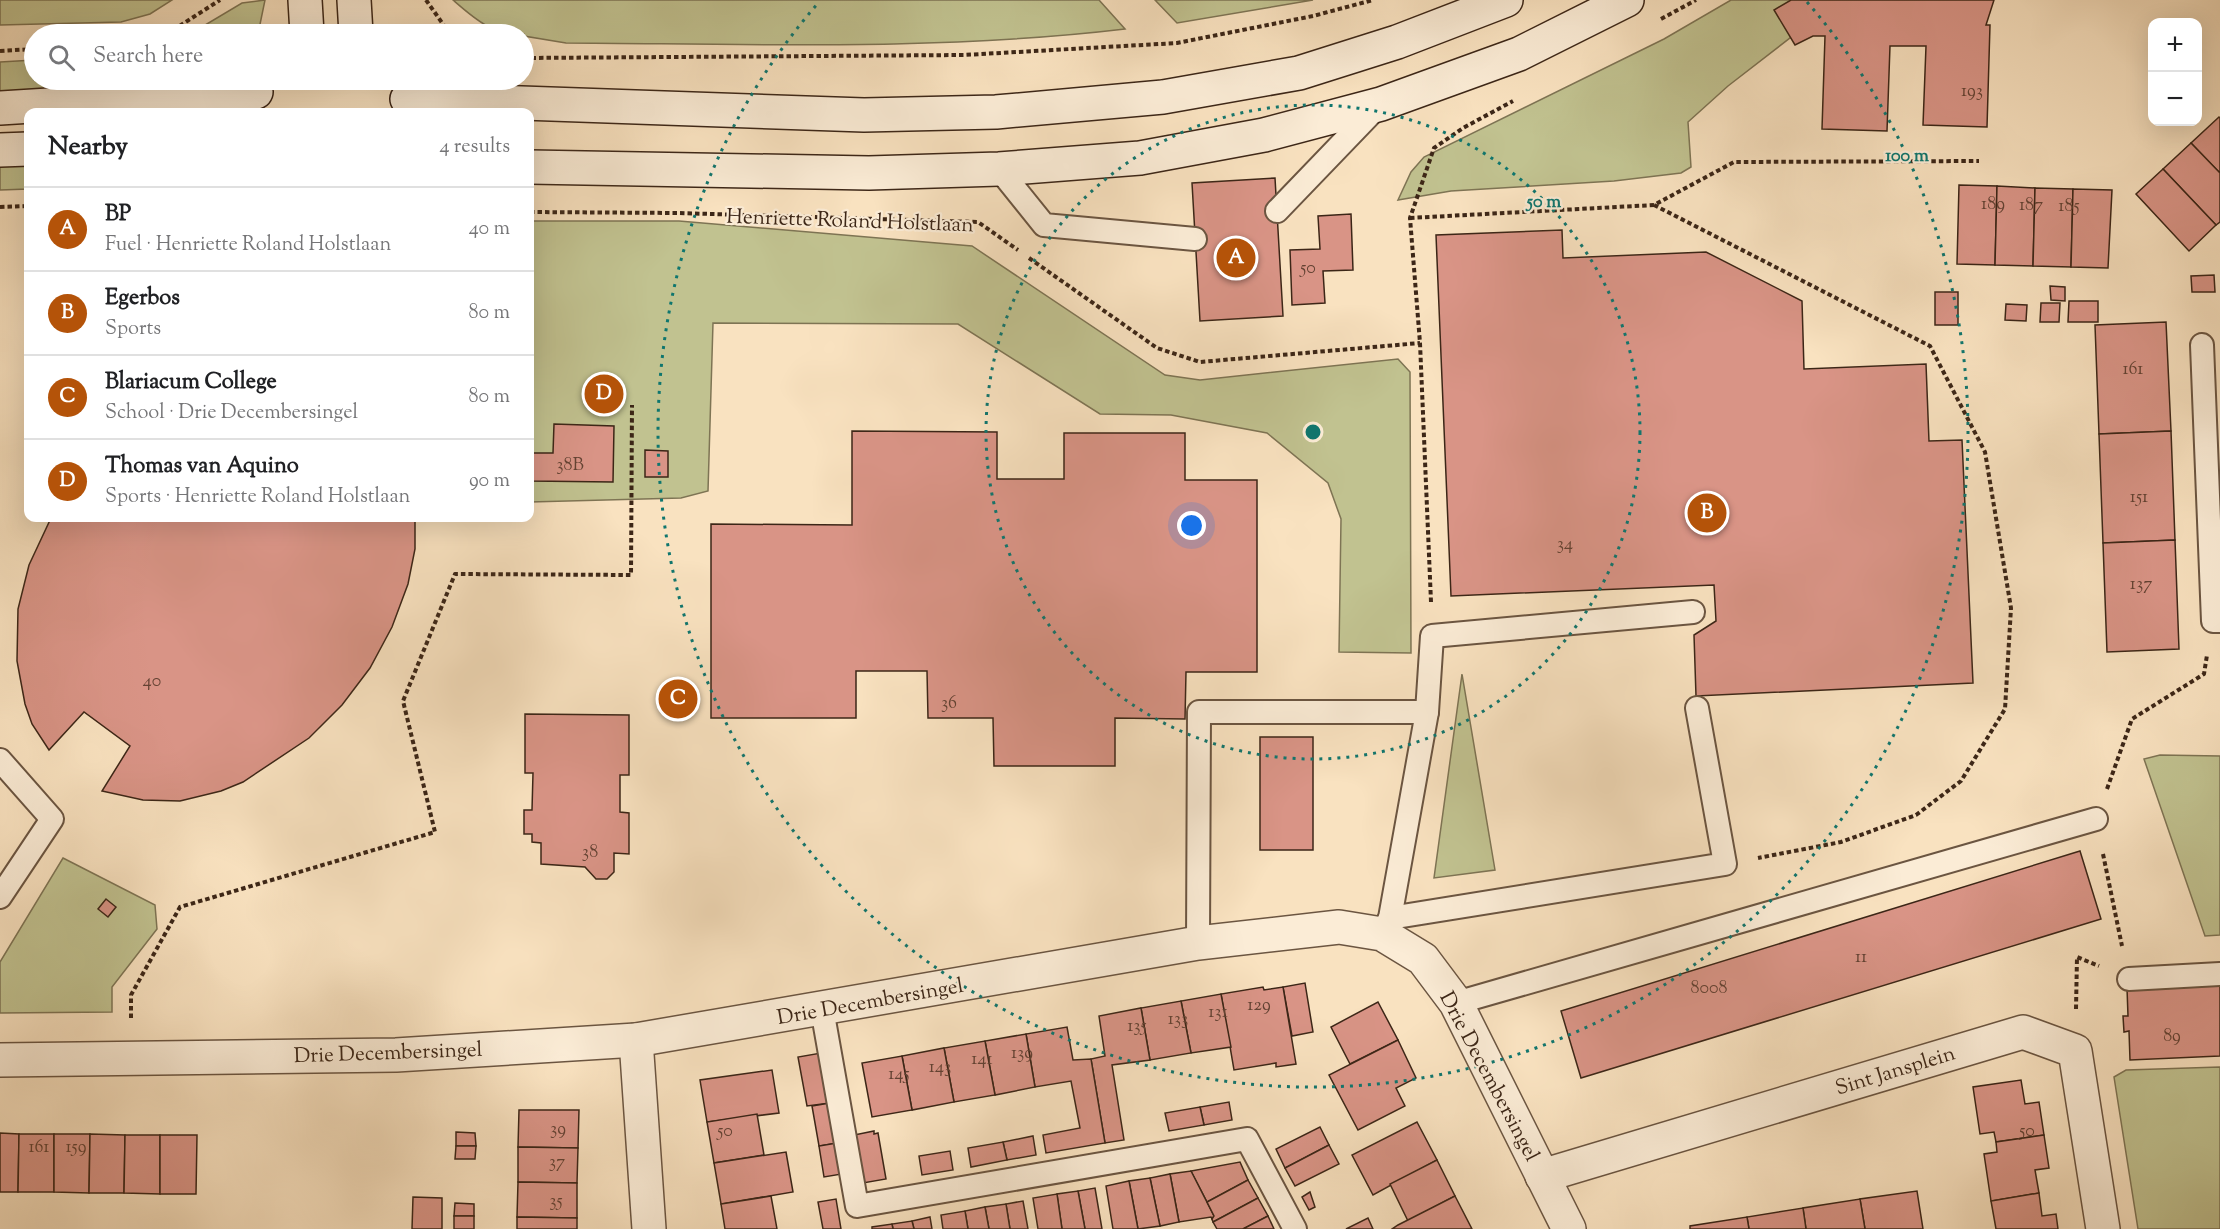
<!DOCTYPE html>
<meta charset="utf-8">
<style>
:root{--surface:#fff;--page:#f6f6f6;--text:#202124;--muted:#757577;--line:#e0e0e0;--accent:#b45309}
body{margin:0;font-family:"Sorts Mill Goudy",serif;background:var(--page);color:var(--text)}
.controls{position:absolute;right:18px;top:18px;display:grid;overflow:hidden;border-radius:12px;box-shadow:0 6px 24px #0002}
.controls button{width:54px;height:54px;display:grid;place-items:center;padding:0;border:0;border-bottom:2px solid var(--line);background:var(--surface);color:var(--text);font:30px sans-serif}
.you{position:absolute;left:1192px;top:526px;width:21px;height:21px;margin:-15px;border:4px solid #fff;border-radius:50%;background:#1a73e8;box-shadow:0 0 0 9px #1a73e833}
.badge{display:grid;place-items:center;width:39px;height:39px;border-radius:50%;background:var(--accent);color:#fff;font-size:20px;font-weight:700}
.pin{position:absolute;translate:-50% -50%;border:3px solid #fff;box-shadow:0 2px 6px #0006}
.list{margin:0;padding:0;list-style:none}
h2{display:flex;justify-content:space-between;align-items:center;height:78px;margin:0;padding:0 24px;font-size:26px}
h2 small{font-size:20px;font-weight:400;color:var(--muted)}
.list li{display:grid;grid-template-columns:39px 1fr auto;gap:18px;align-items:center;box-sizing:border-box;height:84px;padding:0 24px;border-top:2px solid var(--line)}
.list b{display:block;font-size:22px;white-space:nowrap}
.list p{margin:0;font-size:20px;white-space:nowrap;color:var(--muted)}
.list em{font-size:20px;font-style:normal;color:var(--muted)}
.icon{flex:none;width:33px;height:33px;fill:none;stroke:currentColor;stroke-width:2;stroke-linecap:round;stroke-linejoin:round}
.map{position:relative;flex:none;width:2220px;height:1229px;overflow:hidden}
.search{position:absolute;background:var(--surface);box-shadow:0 6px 24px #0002;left:24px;top:24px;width:510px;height:66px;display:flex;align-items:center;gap:15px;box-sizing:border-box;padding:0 21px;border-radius:33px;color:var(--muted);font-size:22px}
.panel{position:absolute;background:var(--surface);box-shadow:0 6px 24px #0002;left:24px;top:108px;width:510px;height:414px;border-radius:12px}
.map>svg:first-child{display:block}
</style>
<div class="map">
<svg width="2220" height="1229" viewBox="0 0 2220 1229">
<rect width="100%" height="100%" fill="#f9e2c0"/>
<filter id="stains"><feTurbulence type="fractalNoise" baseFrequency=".00333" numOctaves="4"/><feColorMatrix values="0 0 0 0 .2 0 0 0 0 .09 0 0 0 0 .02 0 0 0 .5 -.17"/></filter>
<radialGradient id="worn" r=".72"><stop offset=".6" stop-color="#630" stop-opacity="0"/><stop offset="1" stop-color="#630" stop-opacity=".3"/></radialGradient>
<!-- green -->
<g fill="#c1c290" stroke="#7e7454" stroke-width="1.5">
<path d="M0 0H172L150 14 121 22 0 25Z"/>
<path d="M265 0 258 34H190L242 3Z"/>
<path d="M453 0H1099L1125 29C940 51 752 44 566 43L524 36V34C491 34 476 20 453 0Z"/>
<path d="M1155 0H1313L1177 23Z"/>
<path d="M1731 0H1839L1728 86 1688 122 1691 167 1681 173 1614 181 1451 191 1398 200 1411 172 1424 157 1664 39Z"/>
<path d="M34 60V80H211L0 93V62Z"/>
<path d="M28 161V189L0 190V163Z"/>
<path d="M530 221H679L972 246 1165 375 1200 380 1398 359 1410 372 1411 653 1339 652 1341 519 1328 483 1267 433 1171 415 1100 414 958 324 713 323 708 491 681 498 530 502Z"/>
<path d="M1462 674 1495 870 1434 878Z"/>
<path d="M2160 755 2220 756V935L2205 936 2144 759Z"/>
<path d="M63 858 155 905 157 929 112 987V1012L0 1013V962Z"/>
<path d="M2220 1067V1229H2138L2114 1077 2126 1070Z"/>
</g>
<!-- building -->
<g fill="#d99486" stroke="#3c2617" stroke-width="1.5">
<path d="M1791 0H1994L1986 25H1990L1987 127 1923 125 1926 46H1890L1887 131 1822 129 1825 36H1813L1795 45 1774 10Z"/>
<path d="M2219 117 2220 118V173L2191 143Z"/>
<path d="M2191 143 2220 173V222L2216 225 2163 169Z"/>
<path d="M2163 169 2216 225 2189 251 2136 194Z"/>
<path d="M1275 178 1283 316 1200 321 1192 183Z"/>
<path d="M1959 185 1997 186 1995 265 1957 264Z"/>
<path d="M1997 186 2035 188 2033 266 1995 265Z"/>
<path d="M2035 188 2073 189 2071 267 2033 266Z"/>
<path d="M2073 189 2112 190 2108 268 2071 267Z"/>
<path d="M1351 214 1353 270 1323 271 1325 303 1292 305 1290 250 1320 249 1318 216Z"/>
<path d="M1562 230 1563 258 1706 252 1802 301 1804 369 1926 364 1929 441 1962 440 1973 683 1696 696 1694 635 1716 621 1714 585 1451 596 1436 235Z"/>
<path d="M2214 275 2215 292H2192L2191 276Z"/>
<path d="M2050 286 2065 287V301L2051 300Z"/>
<rect x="1935" y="292" width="23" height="33"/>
<path d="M2069 301H2098V322H2068Z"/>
<path d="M2041 303H2060L2059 322H2040Z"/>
<path d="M2006 304 2027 305 2026 321 2005 320Z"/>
<path d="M2166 322 2171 431 2099 434 2095 325Z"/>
<path d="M554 424 614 426 613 482 530 481V453H553Z"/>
<path d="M852 431 997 432V479H1064V433H1185V480H1257V672H1186L1185 719 1115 718V766H994L993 718H928L927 671H856V718H711V524L852 525Z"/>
<path d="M2171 431 2175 540 2103 543 2099 434Z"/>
<path d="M645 450 668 451V477H645Z"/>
<path d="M51 518H415V549L408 584 392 627 370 668 342 705 309 738 243 782 221 791 180 801 143 800 102 791 130 746 84 712 49 750 32 724 25 704 17 661 18 609 29 565Z"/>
<path d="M2175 540 2179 649 2107 652 2103 543Z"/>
<path d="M525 714 629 715V775H620V812L629 813V854L614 853V872L607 879H596L585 867 541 864V843L532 842V834H524V810H532L533 773H525Z"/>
<rect x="1260" y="737" width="53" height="113"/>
<path d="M2080 851 2101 919 1581 1078 1561 1011Z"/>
<path d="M106 899 116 907 108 917 98 909Z"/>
<path d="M1305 983 1313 1032 1292 1036 1283 987Z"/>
<path d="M2220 984V1056L2130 1060 2129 1031 2124 1032 2123 1016H2128L2127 988Z"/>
<path d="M1263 987 1264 990 1283 987 1296 1064 1276 1067V1063L1234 1070 1221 994Z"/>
<path d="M1221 994 1231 1047 1191 1053 1181 1001Z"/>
<path d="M1181 1001 1191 1053 1150 1060 1141 1008Z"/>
<path d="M1378 1002 1398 1040 1350 1064 1331 1027Z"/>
<path d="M1141 1008 1150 1060 1112 1065 1124 1140 1105 1143 1091 1059 1105 1056 1099 1016Z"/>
<path d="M1067 1027 1073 1060 1091 1059 1105 1143 1046 1153 1043 1135 1080 1128 1071 1081 1035 1087 1026 1034Z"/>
<path d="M1026 1034 1035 1087 995 1095 985 1041Z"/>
<path d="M1398 1040 1416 1078 1396 1088 1405 1106 1358 1130 1329 1075Z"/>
<path d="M985 1041 995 1095 954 1102 944 1048Z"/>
<path d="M944 1048 954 1102 912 1110 902 1056Z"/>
<path d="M821 1053 830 1103 807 1106 798 1057Z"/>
<path d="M902 1056 912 1110 872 1117 862 1063Z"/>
<path d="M772 1070 779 1113 707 1122 700 1080Z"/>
<path d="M2021 1080 2025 1104 2039 1102 2044 1135 1996 1142 1994 1132 1980 1134 1973 1087Z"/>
<path d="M1229 1102 1232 1120 1204 1125 1200 1107Z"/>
<path d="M830 1103 837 1143 819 1146 812 1106Z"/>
<path d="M1200 1107 1204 1125 1169 1131 1165 1113Z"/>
<path d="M519 1110H579L578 1148 518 1147Z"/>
<path d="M757 1114 764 1155 714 1163 707 1122Z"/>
<path d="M1417 1122 1437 1160 1373 1195 1352 1155Z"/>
<path d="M1320 1127 1329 1145 1285 1168 1276 1149Z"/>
<path d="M874 1131V1134L878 1133 886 1179 863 1183 854 1135Z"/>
<path d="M456 1132 475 1133 476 1146H456Z"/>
<path d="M0 1133 19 1134 18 1192H0Z"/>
<path d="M19 1134H54V1192H18Z"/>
<path d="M54 1134H90L89 1193 54 1192Z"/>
<path d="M90 1134 125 1135 124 1193H89Z"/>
<path d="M125 1135H160V1194L124 1193Z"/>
<path d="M160 1135H197L196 1194H160Z"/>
<path d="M2044 1135 2049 1168 2035 1170 2039 1193 1991 1201 1984 1154 1997 1152 1996 1142Z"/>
<path d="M1033 1136 1036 1155 1007 1160 1003 1142Z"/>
<path d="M1003 1142 1007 1160 971 1167 968 1148Z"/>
<path d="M837 1143 842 1174 824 1177 819 1146Z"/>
<path d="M1329 1145 1339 1164 1295 1186 1285 1168Z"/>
<path d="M456 1146H476L475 1159H455Z"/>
<path d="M518 1147 578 1148 577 1183 518 1182Z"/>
<path d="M950 1151 953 1170 922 1175 919 1156Z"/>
<path d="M786 1152 793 1192 721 1204 714 1163Z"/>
<path d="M1437 1160 1455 1196 1408 1221 1390 1184Z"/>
<path d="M1240 1162 1248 1180 1207 1202 1191 1171Z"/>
<path d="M1191 1171 1214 1216 1212 1219 1211 1217 1179 1222 1170 1174Z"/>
<path d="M1170 1174 1179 1222 1160 1226 1150 1178Z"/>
<path d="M1150 1178 1160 1226 1138 1229 1129 1181Z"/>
<path d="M1248 1180 1258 1198 1213 1222 1212 1219 1214 1216 1207 1202Z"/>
<path d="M1129 1181 1138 1229H1113L1106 1186Z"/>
<path d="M518 1182 577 1183V1218L517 1217Z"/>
<path d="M1095 1188 1102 1229H1085L1078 1191Z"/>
<path d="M1078 1191 1085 1229H1062L1057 1194Z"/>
<path d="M1917 1191 1923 1229H1865L1860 1199Z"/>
<path d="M1310 1192 1315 1207 1309 1210 1302 1197Z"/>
<path d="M2039 1193 2042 1216 2056 1214 2058 1229H1996L1991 1201Z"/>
<path d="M1057 1194 1062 1229H1038L1033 1198Z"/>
<path d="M771 1196 777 1229H725L721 1204Z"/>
<path d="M1455 1196 1472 1229H1392L1398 1225Z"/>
<path d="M413 1197 442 1198V1229H412Z"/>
<path d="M1258 1198 1268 1216 1243 1229H1217L1213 1222Z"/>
<path d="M836 1199 841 1229H823L818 1202Z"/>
<path d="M1860 1199 1865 1229H1806L1803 1208Z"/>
<path d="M1023 1201 1028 1229H1010L1006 1204Z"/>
<path d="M455 1203 474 1204V1216H454Z"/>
<path d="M1006 1204 1010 1229H989L985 1207Z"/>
<path d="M985 1207 989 1229H968L965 1211Z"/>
<path d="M1803 1208 1806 1229H1749L1747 1217Z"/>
<path d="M965 1211 968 1229H943L941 1215Z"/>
<rect x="454" y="1216" width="20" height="13"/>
<path d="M1268 1216 1274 1229H1243Z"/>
<path d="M517 1217 577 1218V1229H517Z"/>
<path d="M930 1217 932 1229H914L912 1221Z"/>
<path d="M1747 1217 1749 1229H1690V1226Z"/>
<path d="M1368 1218 1373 1229H1346Z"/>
<path d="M912 1221 914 1229H893L892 1224Z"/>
<path d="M892 1224 893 1229H872V1227Z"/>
</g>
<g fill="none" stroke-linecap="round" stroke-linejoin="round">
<!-- lane casing -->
<g stroke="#6b5541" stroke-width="26">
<g id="lane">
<path d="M999 169 1044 225 1195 239"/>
<path d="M1277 211 1378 106"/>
<path d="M2202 345 2213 621H2220"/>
<path d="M0 760 52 819 0 897"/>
<path d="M1390 918 1725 864 1697 708"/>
<path d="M1382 934 1390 918 1427 712 1432 636 1693 612"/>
<path d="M1198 943 1199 712H1427"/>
<path d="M2129 979 2220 974"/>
<path d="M1456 1003 2096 819"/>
<path d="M822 1009 857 1206 1247 1139 1295 1229"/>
</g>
</g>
<!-- street casing -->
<g stroke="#6b5541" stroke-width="36">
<g id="street">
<path d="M636 1040 649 1229"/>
<path d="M0 1060 396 1055 636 1040 1198 943 1339 927 1382 934 1423 959 1456 1003 1569 1229"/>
<path d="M1542 1176 2023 1032 2075 1051 2103 1229"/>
</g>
</g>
<!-- secondary casing -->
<g stroke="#3c2617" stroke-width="36">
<g id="secondary">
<path d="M305 0 307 34"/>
<path d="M354 0 356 34"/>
<path d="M407 99 864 115 996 112 1163 97 1299 73 1397 42 1506 0"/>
<path d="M0 108 256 92"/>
<path d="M0 150 28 149"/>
<path d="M530 167 869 173 999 169 1140 158 1264 135 1381 104 1519 54 1627 0"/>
</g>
</g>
<!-- path -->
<g stroke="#3c2617" stroke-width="4" stroke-dasharray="4.5 3" stroke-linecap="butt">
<path d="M426 0 445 27 457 34"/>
<path d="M1661 19 1696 0"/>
<path d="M167 34 220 0"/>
<path d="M0 51 34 49"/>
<path d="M524 58 964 55 1177 43 1313 16 1373 0"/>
<path d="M1654 205 1930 346 1985 452 2011 608 2005 709 1961 781 1916 815 1841 842 1758 858"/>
<path d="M0 207 28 206"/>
<path d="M530 212 678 213 978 222 1018 250"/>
<path d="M1410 218 1654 205 1734 162 1979 161"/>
<path d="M1029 258 1157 348 1200 362 1420 343"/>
<path d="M1431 602 1420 343 1410 218 1434 148 1463 128 1513 101"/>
<path d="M2107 789 2132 719 2204 674 2207 655"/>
<path d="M2103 854 2122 946"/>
<path d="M2076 1009 2077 957 2099 966"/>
<path d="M131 1018V995L180 907 435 832 403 701 455 574 631 575 632 405"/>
</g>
<!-- lane -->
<use href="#lane" stroke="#fbecd6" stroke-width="22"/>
<!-- street -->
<use href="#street" stroke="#fbecd6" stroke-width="33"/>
<!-- secondary -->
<use href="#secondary" stroke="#fbecd6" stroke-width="33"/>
</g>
<!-- distance rings -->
<g fill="none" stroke="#0f766e" stroke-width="3" stroke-dasharray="3 6">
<circle cx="1313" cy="432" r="327"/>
<path d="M1807 2A655 655 0 1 1 819 2"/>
</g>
<g text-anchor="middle" stroke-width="4.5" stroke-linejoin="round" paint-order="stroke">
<!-- number labels -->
<g font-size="18" fill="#634233">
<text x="1972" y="96">193</text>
<text x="1993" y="209">189</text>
<text x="2031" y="210">187</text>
<text x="2069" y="211">185</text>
<text x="1308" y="273">50</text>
<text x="2133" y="374">161</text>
<text x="570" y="470">38B</text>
<text x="2139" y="502">151</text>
<text x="1565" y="549">34</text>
<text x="2141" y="589">137</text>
<text x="152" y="686">40</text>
<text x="949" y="708">36</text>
<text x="590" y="857">38</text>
<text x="1861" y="962">11</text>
<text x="1709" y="993">8008</text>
<text x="1259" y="1010">129</text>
<text x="1218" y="1017">131</text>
<text x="1178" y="1024">133</text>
<text x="1137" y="1031">135</text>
<text x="2172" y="1041">89</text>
<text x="1022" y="1058">139</text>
<text x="982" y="1064">141</text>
<text x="940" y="1072">143</text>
<text x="899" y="1079">145</text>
<text x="558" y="1134">39</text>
<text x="725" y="1136">50</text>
<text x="2027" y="1136">50</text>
<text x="39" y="1152">161</text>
<text x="76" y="1152">159</text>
<text x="557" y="1167">37</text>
<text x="556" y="1206">35</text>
</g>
<!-- street labels -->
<g font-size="21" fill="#3c2617" stroke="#fbecd6">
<text transform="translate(850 220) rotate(2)" y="7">Henriette Roland Holstlaan</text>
<text transform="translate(870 1001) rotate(-10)" y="7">Drie Decembersingel</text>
<text transform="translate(388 1052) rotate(-2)" y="7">Drie Decembersingel</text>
<text transform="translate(1895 1070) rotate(-17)" y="7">Sint Jansplein</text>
<text transform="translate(1490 1076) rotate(62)" y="7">Drie Decembersingel</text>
</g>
</g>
<circle cx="1313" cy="432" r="9" fill="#0f766e" stroke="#fbecd6" stroke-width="3"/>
<g font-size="18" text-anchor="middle" font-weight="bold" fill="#0f766e" stroke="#fbecd6" stroke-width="4.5" stroke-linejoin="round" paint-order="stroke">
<text x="1907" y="161">100 m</text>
<text x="1544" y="207">50 m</text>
</g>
<rect width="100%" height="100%" filter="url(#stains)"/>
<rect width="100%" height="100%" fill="url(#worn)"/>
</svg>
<div class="controls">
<button>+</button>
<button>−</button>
</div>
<div class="you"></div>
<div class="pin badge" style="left:1236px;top:258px">A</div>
<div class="pin badge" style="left:1707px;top:513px">B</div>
<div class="pin badge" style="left:678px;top:699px">C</div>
<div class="pin badge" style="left:604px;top:394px">D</div>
<div class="search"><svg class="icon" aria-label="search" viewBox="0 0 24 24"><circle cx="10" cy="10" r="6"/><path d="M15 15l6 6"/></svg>Search here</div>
<section class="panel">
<h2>Nearby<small>4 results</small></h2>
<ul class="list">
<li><span class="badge">A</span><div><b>BP</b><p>Fuel · Henriette Roland Holstlaan</p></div><em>40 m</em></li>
<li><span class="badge">B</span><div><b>Egerbos</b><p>Sports</p></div><em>80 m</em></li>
<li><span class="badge">C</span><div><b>Blariacum College</b><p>School · Drie Decembersingel</p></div><em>80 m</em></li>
<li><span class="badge">D</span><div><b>Thomas van Aquino</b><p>Sports · Henriette Roland Holstlaan</p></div><em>90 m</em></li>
</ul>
</section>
</div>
